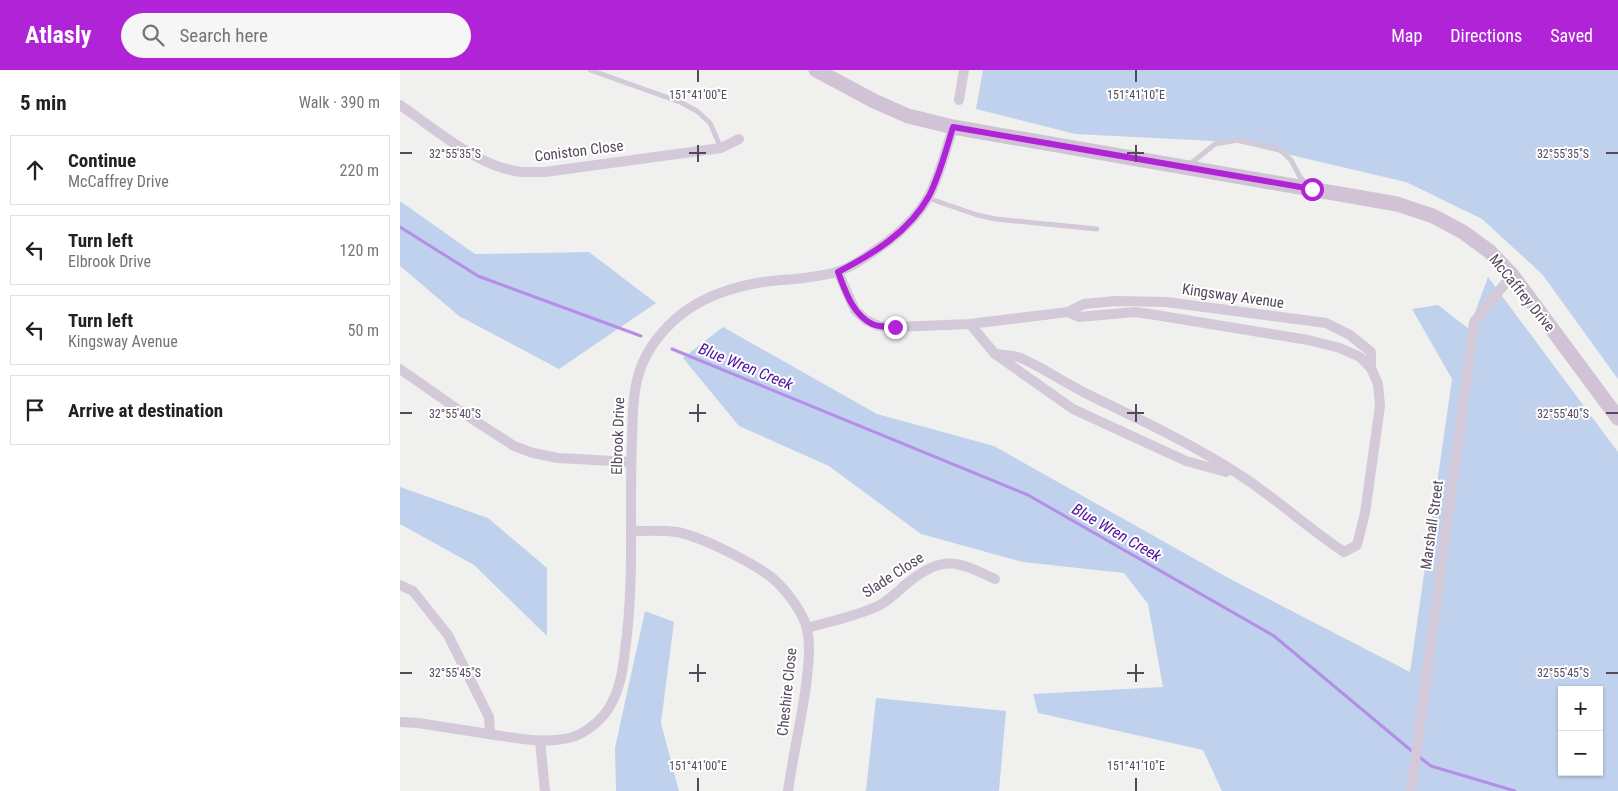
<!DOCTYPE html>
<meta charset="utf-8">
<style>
:root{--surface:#fff;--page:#f6f6f6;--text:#202124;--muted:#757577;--line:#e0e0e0;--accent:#b023d6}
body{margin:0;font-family:"Roboto Condensed",sans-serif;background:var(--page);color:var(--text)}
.controls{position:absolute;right:15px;bottom:15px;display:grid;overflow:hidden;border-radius:0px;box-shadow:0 1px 4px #0004}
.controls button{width:45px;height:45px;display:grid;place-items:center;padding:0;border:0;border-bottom:1px solid var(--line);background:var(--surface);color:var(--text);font:25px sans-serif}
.stop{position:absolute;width:15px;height:15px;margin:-11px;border:4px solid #b023d6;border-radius:50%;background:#fff}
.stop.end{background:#b023d6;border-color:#fff;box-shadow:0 1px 5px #0008}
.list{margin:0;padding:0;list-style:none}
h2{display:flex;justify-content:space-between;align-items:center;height:65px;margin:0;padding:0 20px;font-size:21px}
h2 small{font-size:16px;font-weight:400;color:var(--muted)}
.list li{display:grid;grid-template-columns:32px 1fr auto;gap:15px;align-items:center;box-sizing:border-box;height:70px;margin:0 10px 10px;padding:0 10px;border:1px solid var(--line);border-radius:0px}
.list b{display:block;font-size:19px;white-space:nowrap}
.list p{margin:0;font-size:16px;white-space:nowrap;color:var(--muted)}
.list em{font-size:16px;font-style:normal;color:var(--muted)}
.icon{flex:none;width:28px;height:28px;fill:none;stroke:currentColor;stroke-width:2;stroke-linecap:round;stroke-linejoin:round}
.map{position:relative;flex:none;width:1218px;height:721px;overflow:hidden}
header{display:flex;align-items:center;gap:30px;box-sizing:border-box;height:70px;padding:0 25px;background:var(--accent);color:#fff}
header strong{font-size:24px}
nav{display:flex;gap:28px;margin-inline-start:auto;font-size:18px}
.search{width:350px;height:45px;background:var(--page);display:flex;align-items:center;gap:12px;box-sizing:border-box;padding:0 18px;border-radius:28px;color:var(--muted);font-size:19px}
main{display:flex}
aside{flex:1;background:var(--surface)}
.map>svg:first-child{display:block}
</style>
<header>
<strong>Atlasly</strong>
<div class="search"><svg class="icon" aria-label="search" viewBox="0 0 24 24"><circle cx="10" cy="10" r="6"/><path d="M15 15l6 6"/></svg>Search here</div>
<nav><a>Map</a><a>Directions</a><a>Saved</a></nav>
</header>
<main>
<aside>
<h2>5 min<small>Walk · 390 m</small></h2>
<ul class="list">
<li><svg class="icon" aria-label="ahead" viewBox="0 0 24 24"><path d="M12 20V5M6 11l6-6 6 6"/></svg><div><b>Continue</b><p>McCaffrey Drive</p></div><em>220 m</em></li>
<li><svg class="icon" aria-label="left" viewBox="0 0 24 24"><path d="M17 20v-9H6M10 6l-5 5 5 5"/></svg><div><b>Turn left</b><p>Elbrook Drive</p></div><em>120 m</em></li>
<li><svg class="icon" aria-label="left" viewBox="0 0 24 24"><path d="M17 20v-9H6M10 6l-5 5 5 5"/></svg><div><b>Turn left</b><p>Kingsway Avenue</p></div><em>50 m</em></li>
<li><svg class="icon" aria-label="arrive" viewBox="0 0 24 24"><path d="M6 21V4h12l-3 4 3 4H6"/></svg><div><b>Arrive at destination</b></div></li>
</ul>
</aside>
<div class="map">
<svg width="1218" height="721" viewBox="0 0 1218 721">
<rect width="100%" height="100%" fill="#f0f1ee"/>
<!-- green -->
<g fill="#bfd1ec" fill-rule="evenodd">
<path d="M583 0H1218V309L1142 204 1082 149 1006 112 834 72 675 64 576 39Z"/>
<path d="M0 131 75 184 189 182 256 233 159 299 59 246 0 196Z"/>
<path d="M1088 207 1218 382V721H822L803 680 638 643 633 624 763 617 748 534 724 503 623 492 521 464 429 396 339 356 283 288 323 257 477 344 594 376 832 510 1010 602 1052 309 1012 239 1038 235 1069 259ZM1162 620H1199V702H1162Z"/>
<path d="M0 417 88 448 147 498V566L74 495 0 454Z"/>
<path d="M245 541 274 552 261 653 279 721H216L215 678Z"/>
<path d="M476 628 606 641 599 721H466Z"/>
</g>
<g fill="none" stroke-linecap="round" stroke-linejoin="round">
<!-- stream -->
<g stroke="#b58ee7" stroke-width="3">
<path d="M0 157 78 206 241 266"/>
<path d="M272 279 628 425 874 566 1013 682"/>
<path d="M1018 686 1031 696 1115 721"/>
</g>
<!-- service -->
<g stroke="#d3c9d8" stroke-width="5">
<path d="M190 0 280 32 297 41 310 53 321 78"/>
<path d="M789 95 815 74 838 70 880 80 891 90 900 107 907 114"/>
<path d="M528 128 577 145 596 149 697 159"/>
</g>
<!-- minor -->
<g stroke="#d3c9d8" stroke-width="10">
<path d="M559 30 564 0"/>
<path d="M0 35C34 58 79 98 122 102 130 102 138 102 145 102L321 78 339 69"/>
<path d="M438 202 455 240 466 250 479 256 495 257 570 254 668 242 684 234 716 231 766 232 926 253 950 265 971 282V298L978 314 980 336 965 443 957 475 944 482C909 459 878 430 843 407 793 374 738 349 685 323 664 312 643 298 621 288 614 285 603 285 595 284"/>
<path d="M668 242 679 247 735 242 756 245 908 270 940 278 960 287 971 298"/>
<path d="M570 254 595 284 673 339 786 391 826 402"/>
<path d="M0 299 63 343 114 376 133 383 158 388 231 392"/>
<path d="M231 461C246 461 262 460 277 462 302 467 345 489 367 504 382 514 403 541 407 559 411 577 408 598 406 616 401 651 393 686 388 721"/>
<path d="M0 515 13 521 48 565 89 647 90 664"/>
<path d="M407 558C431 551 458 546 480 535 492 528 500 519 510 511 544 484 559 492 595 509"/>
<path d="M0 652 18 653C44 657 69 661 95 665 121 669 147 674 173 667 187 662 203 649 210 636 220 619 223 599 225 580 235 510 229 440 232 370 233 340 232 311 247 284 273 239 314 220 363 212 387 209 412 209 436 202 448 199 460 191 470 184 493 169 516 150 529 126 540 104 546 80 553 57"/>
<path d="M140 671 145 721"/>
<path d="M1011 721 1074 252 1112 205"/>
</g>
<!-- secondary -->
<path stroke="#d1c2d6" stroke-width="15" d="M416 0 474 31 508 46 553 57 997 134 1033 146 1063 162 1089 181 1112 205 1218 348"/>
</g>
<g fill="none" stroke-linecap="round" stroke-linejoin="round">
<!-- route -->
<path stroke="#b023d6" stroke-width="6" d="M495 257C487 257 479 257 472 254 452 244 445 220 438 202 473 184 509 162 529 126 540 104 546 80 553 57L912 119"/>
</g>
<!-- ticks -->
<path fill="none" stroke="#55485b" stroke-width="2" d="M298 0V12M736 0V12M298 75V92M736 75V92M0 83H12M289 83H306M727 83H744M1206 83H1218M298 334V352M736 334V352M0 343H12M289 343H306M727 343H744M1206 343H1218M298 594V612M736 594V612M0 603H12M289 603H306M727 603H744M1206 603H1218M298 708V721M736 708V721"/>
<g text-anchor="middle" stroke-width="4" stroke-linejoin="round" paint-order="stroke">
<!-- street labels -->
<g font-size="15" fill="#55485b" stroke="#fff">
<text transform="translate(179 81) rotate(-7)" y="5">Coniston Close</text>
<text transform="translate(1122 223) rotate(51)" y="5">McCaffrey Drive</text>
<text transform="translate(833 226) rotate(8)" y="5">Kingsway Avenue</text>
<text transform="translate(218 366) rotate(-88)" y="5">Elbrook Drive</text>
<text transform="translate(1032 455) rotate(-82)" y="5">Marshall Street</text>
<text transform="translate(493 505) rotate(-33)" y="5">Slade Close</text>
<text transform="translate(387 622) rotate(-84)" y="5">Cheshire Close</text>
</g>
<!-- water labels -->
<g font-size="16" font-style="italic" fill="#5114a1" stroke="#fff">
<text transform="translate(346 296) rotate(22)" y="6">Blue Wren Creek</text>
<text transform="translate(717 462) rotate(30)" y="6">Blue Wren Creek</text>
</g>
</g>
<g font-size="12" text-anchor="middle" fill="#55485b" stroke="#fff" stroke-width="4" stroke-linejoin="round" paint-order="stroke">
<text x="298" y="29">151°41'00"E</text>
<text x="736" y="29">151°41'10"E</text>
<text x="55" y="88">32°55'35"S</text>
<text x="1163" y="88">32°55'35"S</text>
<text x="55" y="348">32°55'40"S</text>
<text x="1163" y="348">32°55'40"S</text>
<text x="55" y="607">32°55'45"S</text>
<text x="1163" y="607">32°55'45"S</text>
<text x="298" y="700">151°41'00"E</text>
<text x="736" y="700">151°41'10"E</text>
</g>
</svg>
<div class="controls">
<button>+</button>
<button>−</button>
</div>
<div class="stop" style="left:912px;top:119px"></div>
<div class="stop end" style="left:495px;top:257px"></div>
</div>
</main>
